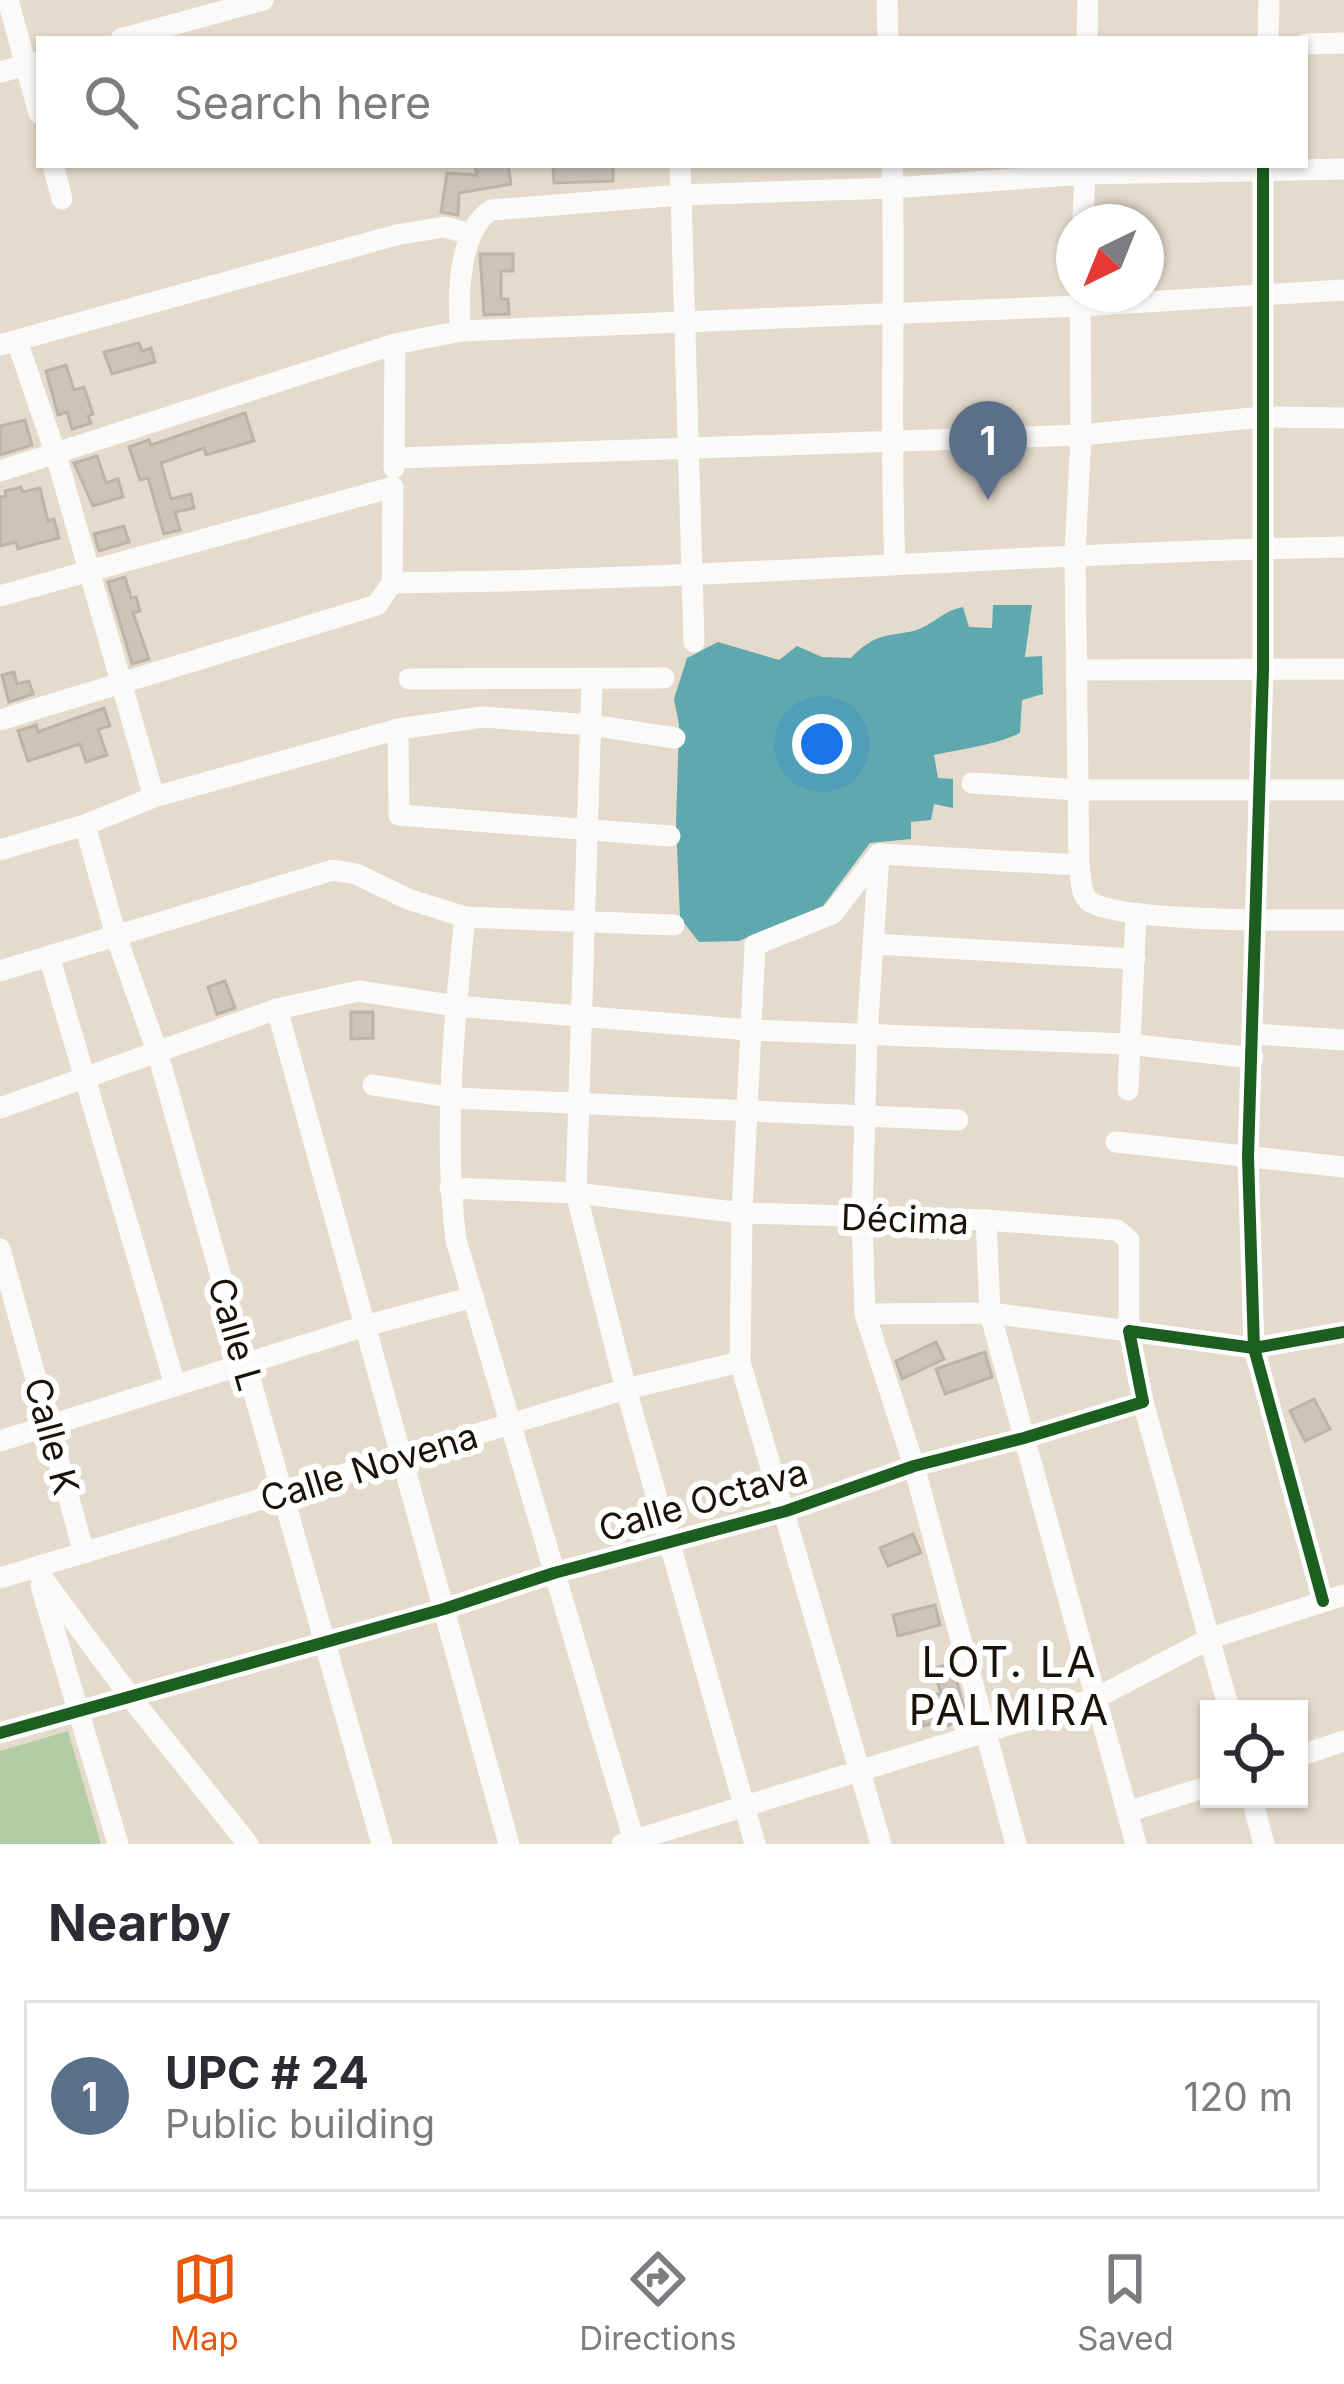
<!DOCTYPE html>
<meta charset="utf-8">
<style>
:root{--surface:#fff;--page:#f7f7f7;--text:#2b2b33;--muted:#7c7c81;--line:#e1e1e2;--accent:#ea580c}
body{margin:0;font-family:Inter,sans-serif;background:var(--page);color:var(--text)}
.controls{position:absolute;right:36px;bottom:36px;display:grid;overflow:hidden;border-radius:0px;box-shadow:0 3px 9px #0004}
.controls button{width:108px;height:108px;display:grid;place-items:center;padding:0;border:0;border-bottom:3px solid var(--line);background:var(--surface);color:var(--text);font:60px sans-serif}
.compass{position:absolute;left:1056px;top:204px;width:108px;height:108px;border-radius:50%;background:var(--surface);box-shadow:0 3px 9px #0004;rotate:223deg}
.you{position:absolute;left:822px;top:744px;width:42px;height:42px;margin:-30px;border:9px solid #fff;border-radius:50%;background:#1a73e8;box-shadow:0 0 0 18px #1a73e833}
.badge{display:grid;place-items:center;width:78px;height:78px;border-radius:50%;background:var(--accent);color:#fff;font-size:39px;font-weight:700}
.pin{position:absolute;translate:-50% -99px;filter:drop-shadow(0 3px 6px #0008)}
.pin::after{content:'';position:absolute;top:63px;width:42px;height:36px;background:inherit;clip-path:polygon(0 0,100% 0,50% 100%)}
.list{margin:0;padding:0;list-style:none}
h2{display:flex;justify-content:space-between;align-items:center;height:156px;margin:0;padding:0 48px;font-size:51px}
h2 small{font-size:39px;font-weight:400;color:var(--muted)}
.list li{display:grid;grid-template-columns:78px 1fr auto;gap:36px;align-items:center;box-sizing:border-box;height:192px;margin:0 24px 24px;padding:0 24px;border:3px solid var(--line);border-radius:0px}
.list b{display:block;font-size:45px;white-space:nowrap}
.list p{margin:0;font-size:39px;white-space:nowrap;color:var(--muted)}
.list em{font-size:39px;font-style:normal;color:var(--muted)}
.icon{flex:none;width:66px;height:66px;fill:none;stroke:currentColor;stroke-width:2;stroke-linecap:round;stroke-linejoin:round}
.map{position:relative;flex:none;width:1344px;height:1844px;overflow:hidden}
.search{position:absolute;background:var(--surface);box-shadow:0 3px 9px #0004;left:36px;right:36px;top:36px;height:132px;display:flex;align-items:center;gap:30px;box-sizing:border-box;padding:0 42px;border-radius:0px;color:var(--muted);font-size:45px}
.sheet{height:372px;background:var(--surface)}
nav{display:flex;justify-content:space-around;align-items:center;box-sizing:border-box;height:168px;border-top:3px solid var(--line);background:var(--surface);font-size:33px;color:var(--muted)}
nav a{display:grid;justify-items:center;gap:6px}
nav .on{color:var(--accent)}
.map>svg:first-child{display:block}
</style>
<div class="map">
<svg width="1344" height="1844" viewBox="0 0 1344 1844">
<rect width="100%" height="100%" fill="#e5dbcd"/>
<!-- green -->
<path fill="#b2cda6" d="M68 1731 101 1844H0V1751Z"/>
<!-- water -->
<path fill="#5fa9ae" d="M993 605H1032L1025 657 1042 656 1043 694 1022 700 1020 733C992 746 964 748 934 755L938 778 953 779V808L934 804 931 820 911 822V839L870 843 823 906 739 941 699 942 680 918 676 824 679 725 674 699 687 658 718 642 779 660 797 646 822 657 851 658C882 624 903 641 929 624 943 616 946 611 963 607L969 627 992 628Z"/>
<!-- building -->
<g fill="#ccc3b9" stroke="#bcb4aa" stroke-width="3">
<path d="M475 165H508L511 184 459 193 458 215 441 212 447 173 477 175Z"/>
<path d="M553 166H613V181L554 183Z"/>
<path d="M480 254H513V271H501V299H508L509 314 484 315Z"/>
<path d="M139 343 142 351 151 348 155 362 112 374 104 352Z"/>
<path d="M66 365 74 390 84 387 93 414 88 416 91 423 72 429 67 412 58 415 46 371Z"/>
<path d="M245 413 254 441 206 455 204 448 161 463 171 499 191 494 194 508 175 512 180 530 164 534 148 478 140 480 129 447 149 440 151 445Z"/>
<path d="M25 420 32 445 0 455V426Z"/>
<path d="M97 456 106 483 118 479 123 497 93 506 74 463Z"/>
<path d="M21 487 23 492 40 488 48 521 54 519 59 538 18 549 16 542 0 546V497L6 496 5 491Z"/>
<path d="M124 526 129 542 99 551 94 534Z"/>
<path d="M125 577 131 598 136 597 140 611 133 613 149 659 132 664 108 582Z"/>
<path d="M14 672 17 684 29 681 33 694 9 702 2 675Z"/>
<path d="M104 708 110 726 98 729 107 755 86 762 80 744 28 761 18 731 36 725 38 732Z"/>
<path d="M225 981 235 1008 217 1014 208 987Z"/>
<path d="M351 1012H373V1038L351 1039Z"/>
<path d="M936 1342 944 1359 902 1379 896 1361Z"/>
<path d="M985 1352 992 1377 945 1394 936 1369Z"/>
<path d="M1314 1399 1330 1429 1305 1441 1290 1411Z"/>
<path d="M913 1534 921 1553 888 1566 880 1548Z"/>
<path d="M935 1605 940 1625 898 1636 893 1615Z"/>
<path d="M952 1663 967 1719 946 1726 944 1720 924 1726 916 1702 941 1693 933 1669Z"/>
</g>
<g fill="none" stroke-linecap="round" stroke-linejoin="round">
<!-- minor -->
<g stroke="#fbfaf8" stroke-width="21">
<path d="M8 0 39 113"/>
<path d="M887 0 888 39"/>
<path d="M121 39 263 0"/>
<path d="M1087 39 1088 0"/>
<path d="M1268 39 1269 0"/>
<path d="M1305 44 1344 43"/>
<path d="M0 72 38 62"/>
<path d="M53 165 62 199"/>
<path d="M892 165C896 298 889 430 895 562"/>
<path d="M1263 165V670L1248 1157 1254 1348 1323 1601"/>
<path d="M1083 222 1085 165"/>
<path d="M1080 295 1081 435 1075 554 1079 865C1081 875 1080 894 1089 901 1120 923 1298 920 1344 920"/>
<path d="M461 331C457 296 459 231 491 210L681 195 680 165"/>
<path d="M17 341 56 455 154 797"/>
<path d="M0 345 396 235 444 227 471 234"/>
<path d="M395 458 1081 435 1262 417 1344 418"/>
<path d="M394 468 395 344"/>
<path d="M0 471 395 344 461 331 1079 306 1344 290"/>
<path d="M392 583C710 580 1026 553 1344 547"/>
<path d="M0 596 393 487 392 583 377 605 0 720"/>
<path d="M694 642 681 195 893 188 1085 174 1344 169"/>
<path d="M1078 670 1344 669"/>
<path d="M409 679 664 678"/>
<path d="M592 680 576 1193 626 1389 755 1844"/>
<path d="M398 729 399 815 670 836"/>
<path d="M972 783 1079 790H1344"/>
<path d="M85 825 116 936 157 1051 382 1844"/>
<path d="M0 850 85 825 154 797 398 729 483 717 591 725 675 738"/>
<path d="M879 854 832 914 755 945 742 1213 740 1362 881 1844"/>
<path d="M879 854 1079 865"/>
<path d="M879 855 867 1035 862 1218 865 1314 914 1466 1016 1844"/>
<path d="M465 917 674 925"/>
<path d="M875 944 1135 959"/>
<path d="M49 956 175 1385"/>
<path d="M0 971 333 870 356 874 408 899 465 917C454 1022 443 1134 456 1240L635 1844"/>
<path d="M277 1009 509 1844"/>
<path d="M1254 1034 1344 1040"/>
<path d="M373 1085 454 1098 958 1120"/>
<path d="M1128 1090 1136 914"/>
<path d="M0 1108 277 1009 359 991 456 1006 749 1030 1128 1044 1253 1058"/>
<path d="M1116 1142 1344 1167"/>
<path d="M450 1188 576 1193 742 1213 986 1220 1117 1230 1129 1240V1331L990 1313 865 1314"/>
<path d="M986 1220 990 1313 1136 1844"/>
<path d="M0 1249 84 1553"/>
<path d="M1143 1402 1229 1709"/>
<path d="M0 1441 365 1326 473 1297"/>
<path d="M35 1568 131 1698 248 1844"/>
<path d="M0 1578 626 1389 740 1362"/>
<path d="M41 1586 118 1844"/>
<path d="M0 1733 444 1609 554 1573 786 1511 914 1466 1024 1438 1143 1402 1129 1331 1254 1348 1344 1332"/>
<path d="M1299 1756 1344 1741"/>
<path d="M1252 1799 1264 1844"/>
<path d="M1127 1812 1209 1786"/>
<path d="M622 1844 1096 1698 1211 1638 1344 1595"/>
</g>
<!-- cycleway casing -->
<g stroke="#fff" stroke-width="20">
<g id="cycleway">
<path d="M1263 165V670L1248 1157 1254 1348 1323 1601"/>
<path d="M0 1733 444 1609 554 1573 786 1511 914 1466 1024 1438 1143 1402 1129 1331 1254 1348 1344 1332"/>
</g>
</g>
<!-- cycleway -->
<use href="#cycleway" stroke="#1b5e20" stroke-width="12"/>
</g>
<g text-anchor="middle" stroke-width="12" stroke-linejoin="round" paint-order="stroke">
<!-- street labels -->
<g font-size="36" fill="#1a130a" stroke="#fff">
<text transform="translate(905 1219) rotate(2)" y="13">Décima</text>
<text transform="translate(236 1334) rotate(74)" y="13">Calle L</text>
<text transform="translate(52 1436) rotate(75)" y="13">Calle K</text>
<text transform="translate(369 1467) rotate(-17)" y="13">Calle Novena</text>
<text transform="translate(703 1500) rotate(-16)" y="13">Calle Octava</text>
</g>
<!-- quarter labels -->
<g font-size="42" letter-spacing="3" fill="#1a130a" stroke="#fff">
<text x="1010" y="1677">LOT. LA<tspan x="1010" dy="48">PALMIRA</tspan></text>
</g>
</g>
</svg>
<div class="controls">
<button><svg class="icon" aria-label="locate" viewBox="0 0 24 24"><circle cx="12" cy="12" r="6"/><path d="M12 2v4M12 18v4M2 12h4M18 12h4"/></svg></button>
</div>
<svg class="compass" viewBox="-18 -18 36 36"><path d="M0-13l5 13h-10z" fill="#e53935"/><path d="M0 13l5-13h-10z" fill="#7c7c81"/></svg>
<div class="you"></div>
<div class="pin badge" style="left:988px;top:500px;background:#5c6f8a">1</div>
<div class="search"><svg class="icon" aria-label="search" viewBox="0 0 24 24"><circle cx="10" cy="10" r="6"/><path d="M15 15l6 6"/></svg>Search here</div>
</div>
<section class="sheet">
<h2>Nearby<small></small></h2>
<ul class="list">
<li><span class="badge" style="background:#5c6f8a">1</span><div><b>UPC # 24</b><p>Public building</p></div><em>120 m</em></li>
</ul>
</section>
<nav>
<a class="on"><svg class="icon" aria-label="map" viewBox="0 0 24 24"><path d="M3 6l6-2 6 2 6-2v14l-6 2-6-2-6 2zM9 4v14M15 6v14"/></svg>Map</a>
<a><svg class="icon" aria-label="directions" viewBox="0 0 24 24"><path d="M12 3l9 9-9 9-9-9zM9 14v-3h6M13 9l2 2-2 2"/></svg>Directions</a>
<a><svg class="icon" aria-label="saved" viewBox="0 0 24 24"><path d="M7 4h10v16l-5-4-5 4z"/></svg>Saved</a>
</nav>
